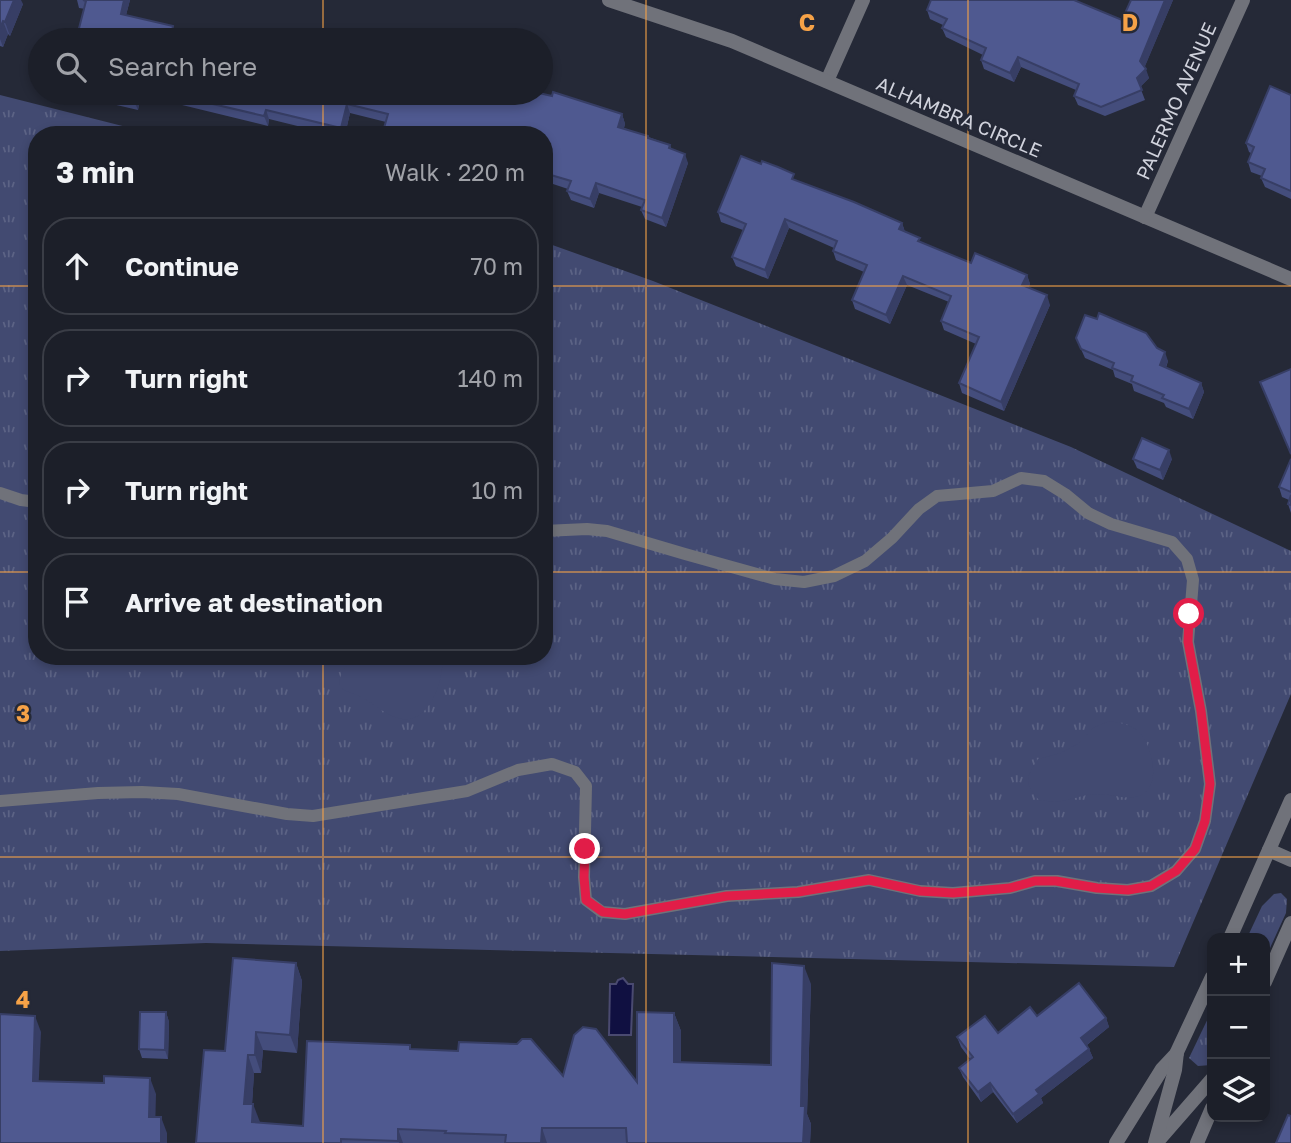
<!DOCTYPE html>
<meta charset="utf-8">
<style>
:root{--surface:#1c1f29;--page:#252731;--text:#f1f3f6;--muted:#a0a2a8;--line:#3a3d46}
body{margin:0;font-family:"Golos Text",sans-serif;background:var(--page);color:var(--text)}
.controls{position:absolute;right:21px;bottom:21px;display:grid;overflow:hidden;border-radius:14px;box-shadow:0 4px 10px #0003}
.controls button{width:63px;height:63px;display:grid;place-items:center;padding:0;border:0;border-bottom:2px solid var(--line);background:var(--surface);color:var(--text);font:35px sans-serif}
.stop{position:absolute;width:21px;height:21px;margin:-16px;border:5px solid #e11d48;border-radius:50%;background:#fff}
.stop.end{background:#e11d48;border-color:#fff;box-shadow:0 2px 7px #0008}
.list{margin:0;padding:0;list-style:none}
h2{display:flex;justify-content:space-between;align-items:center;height:91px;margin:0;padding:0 28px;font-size:30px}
h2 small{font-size:23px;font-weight:400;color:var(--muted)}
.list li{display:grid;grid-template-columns:46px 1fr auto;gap:21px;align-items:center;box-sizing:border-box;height:98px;margin:0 14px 14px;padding:0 14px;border:2px solid var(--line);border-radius:28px}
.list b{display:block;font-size:26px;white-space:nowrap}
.list em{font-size:23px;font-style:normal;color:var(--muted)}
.icon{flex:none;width:38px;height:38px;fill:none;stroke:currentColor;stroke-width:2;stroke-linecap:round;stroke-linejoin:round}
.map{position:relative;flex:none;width:1291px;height:1143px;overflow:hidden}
.search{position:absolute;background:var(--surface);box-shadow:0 4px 10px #0003;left:28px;top:28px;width:525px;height:77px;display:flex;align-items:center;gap:18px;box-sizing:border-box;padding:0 24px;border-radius:38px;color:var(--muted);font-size:26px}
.panel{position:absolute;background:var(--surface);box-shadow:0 4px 10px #0003;left:28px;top:126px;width:525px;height:539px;border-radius:28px}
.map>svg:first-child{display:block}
</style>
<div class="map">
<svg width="1291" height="1143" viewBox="0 0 1291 1143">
<defs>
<pattern id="grass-tufts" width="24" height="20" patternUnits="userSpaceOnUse" patternTransform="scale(1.75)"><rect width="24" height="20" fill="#424a71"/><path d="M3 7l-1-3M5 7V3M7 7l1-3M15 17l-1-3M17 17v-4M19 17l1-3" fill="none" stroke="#5c6385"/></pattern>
</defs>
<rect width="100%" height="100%" fill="#252937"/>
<!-- grass -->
<g fill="url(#grass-tufts)">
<path d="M0 95 158 135H37V656H544V242L653 281 1071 447 1291 551V694L1174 967 206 943 0 951Z"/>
<path d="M1281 893 1287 899 1286 913 1265 959V938H1247L1262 906 1274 894Z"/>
<path d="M1212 1010V1062L1211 1065 1198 1066 1189 1058Z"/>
</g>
<!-- garden -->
<g fill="#424a71">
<path d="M356 656H442C445 677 430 724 402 719 388 717 376 705 363 698 355 693 346 693 339 686 340 672 345 666 356 656Z"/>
<path d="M1109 721C1120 723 1130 724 1139 732 1152 745 1162 786 1141 795 1128 801 1112 794 1098 794 1083 794 1069 801 1055 802 1050 802 1044 800 1039 800 1023 782 1026 778 1038 759L1061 753 1079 743 1093 728Z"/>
</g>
<!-- water -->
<path fill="#101041" stroke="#4a4a70" stroke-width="2" d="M623 978 628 984H633L631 1035H609L610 984H616L618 980Z"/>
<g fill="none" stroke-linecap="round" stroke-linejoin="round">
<!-- service -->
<g stroke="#70727a" stroke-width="12">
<path d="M0 493 21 500 37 502"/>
<path d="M0 801 98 793 142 792 178 794 287 814 313 816 467 791 518 770 552 764 575 772 586 786 584 877 586 900 602 912 625 914 727 896 798 892 869 880 920 891 953 893 1010 888 1035 881H1057L1097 888 1128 890 1151 886 1176 871 1195 849 1205 821 1210 784 1201 711 1188 642 1193 580 1187 559 1172 542 1111 524 1088 513 1065 494 1044 481 1021 478 993 491 937 496 919 509 892 538 865 561 834 576 804 582 775 579 685 554 607 531 587 529 544 531"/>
</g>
<!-- minor -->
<g stroke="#70727a" stroke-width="14">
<path d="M827 81 863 0"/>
<path d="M1145 217 1243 0"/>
<path d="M1269 850 1291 860"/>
</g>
<!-- tertiary -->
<g stroke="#70727a" stroke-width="14">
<path d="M609 0 732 41 1291 279"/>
<path d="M1230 938 1291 800"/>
<path d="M1265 982 1291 923"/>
<path d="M1157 1142 1212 1079"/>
<path d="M1116 1143 1162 1069 1177 1053"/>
<path d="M1155 1143 1175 1070 1177 1052 1212 977"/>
<path d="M1197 1143 1212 1108"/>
</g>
</g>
<!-- wall -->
<g fill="#444d7c">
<path d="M0 0 23 4 10 36 8 34 3 47 0 46Z"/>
<path d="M77 0H130L126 15 79 8Z"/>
<path d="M1131 0H1173L1144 68 1149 78 1140 87 1145 100 1105 116 1078 105 1074 96 1076 90 1021 67 1014 82 984 69 981 60 983 55 946 37 942 28 943 25 930 19 927 10 1122 20Z"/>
<path d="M69 93H539L622 114 625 124 624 128 670 145 671 148 688 163 666 227 645 219 641 210 642 207 599 193 594 208 571 200 567 191 568 189 544 181V135L386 122 350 113 345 135H334L269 119 268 126 141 95 138 110 69 94Z"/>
<path d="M1291 95V199L1265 187 1261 178 1262 176 1251 172 1248 162 1251 153 1249 152 1246 143Z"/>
<path d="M718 212 902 223 905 232 921 242 971 263 1027 275 1030 284 1028 288 1050 305 1004 411 962 393 959 383 976 344 944 330 941 321 949 302 907 285 890 324 855 309 852 300 864 272 836 260 833 251 834 248 789 228 768 279 736 266 732 257 743 230 721 222Z"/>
<path d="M1076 338 1157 348 1168 361 1166 368 1201 383 1204 392 1193 419 1166 407 1164 403 1134 391 1132 384 1115 377 1113 370 1085 358Z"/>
<path d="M1133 459H1172L1163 480 1137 468Z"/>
<path d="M1291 459V513L1288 504 1289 500 1282 497 1279 487Z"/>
<path d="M296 963 302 981 297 1053 263 1050 261 1073H254L252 1104 259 1123 303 1126 410 1045 411 1049 563 1076 637 1082 674 1013 681 1031V1062L771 1065 811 984 807 1114 811 1124 810 1143H196L225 1051Z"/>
<path d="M166 1012 169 1022 168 1059 142 1058 139 1049Z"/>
<path d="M1037 1016 1106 1018 1109 1027 1087 1045 1089 1049 1093 1058 1041 1098 1043 1103 1017 1123 993 1092 981 1102 963 1077 959 1068 970 1059 961 1047 957 1037 998 1033Z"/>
</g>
<!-- shaded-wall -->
<g fill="#373e65">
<path d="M14 0H21L23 4 10 36 5 22Z"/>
<path d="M124 0H130L124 23 121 14Z"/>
<path d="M1165 0H1173L1143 71 1140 61Z"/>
<path d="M3 21 8 34 3 47 0 39V28Z"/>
<path d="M1018 57 1021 67 1014 82 1010 73Z"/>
<path d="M1146 69 1149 78 1140 87 1137 78Z"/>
<path d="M136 93H141V95L138 110 134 101Z"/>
<path d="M347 104 350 113 345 135H343L341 128Z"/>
<path d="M266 110 269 119 268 126 264 116Z"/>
<path d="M622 114 625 124 621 136 618 127Z"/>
<path d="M685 154 688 163 666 227 662 218Z"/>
<path d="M596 183 599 193 594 208 590 199Z"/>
<path d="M785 219 789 228 768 279 765 270Z"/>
<path d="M902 223 905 232 899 229Z"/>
<path d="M1027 275 1030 284 1025 295 1022 285Z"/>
<path d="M903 276 907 285 890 324 886 315Z"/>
<path d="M1047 295 1050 305 1004 411 1001 402Z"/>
<path d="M1165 352 1168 361 1163 374 1160 365Z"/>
<path d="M1201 383 1204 392 1193 419 1189 409Z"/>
<path d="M1169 450 1172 459 1163 480 1160 470Z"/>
<path d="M296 963 302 981 297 1053 290 1035Z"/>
<path d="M804 966 811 984 807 1114 811 1124 810 1143H803L801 1106Z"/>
<path d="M166 1012 169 1022 168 1059 165 1050Z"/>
<path d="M674 1013 681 1031V1079L674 1062Z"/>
<path d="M35 1016 41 1032 38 1097 33 1081Z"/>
<path d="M1106 1018 1109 1027 1084 1047 1081 1038Z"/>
<path d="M256 1032 263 1050 261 1073 255 1055Z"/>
<path d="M1089 1049 1093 1058 1041 1098 1043 1103 1017 1123 1013 1114 1036 1090Z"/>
<path d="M248 1055 254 1073 251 1121 244 1104Z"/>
<path d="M150 1078 156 1094 155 1133 149 1117Z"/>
<path d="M990 1083 993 1092 981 1102 978 1092Z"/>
<path d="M253 1104 260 1122 258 1140 252 1122Z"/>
<path d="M161 1117 167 1133V1143H161Z"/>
<path d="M542 1128 547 1143H541Z"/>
<path d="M398 1129 403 1143H399Z"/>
</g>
<!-- building -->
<g fill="#4f5990" stroke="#373e65" stroke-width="2">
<path d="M0 0H14L5 22 3 21 0 28Z"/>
<path d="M83 0H124L121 14 173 26 172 31 208 40H76L86 1Z"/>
<path d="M931 0H1074L1122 20 1131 0H1165L1140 61 1146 69 1137 78 1142 90 1101 107 1074 96 1079 84 1018 57 1010 73 981 60 986 48 942 28 947 19 927 10Z"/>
<path d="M1270 86 1291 95V191L1261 178 1265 169 1248 162 1254 147 1246 143Z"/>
<path d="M553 92 622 114 618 127 648 136V138L670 145 669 148 685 154 662 218 641 210 645 200 596 183 590 199 567 191 571 181 544 173V135H382L388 114 347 104 341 128 266 110 264 116 166 93H539L552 96Z"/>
<path d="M99 93H136L134 101Z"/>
<path d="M741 156 761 164 762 161 778 167 794 174 792 179 854 202 902 223 899 229 920 238 918 241 971 263 975 253 1027 275 1022 285 1047 295 1001 402 959 383 979 337 941 321 951 296 903 276 886 315 852 300 867 265 833 251 837 241 785 219 765 270 732 257 746 224 718 212Z"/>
<path d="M1099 313 1146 333 1157 348 1165 352 1160 365 1201 383 1189 409 1162 398 1164 395 1131 381 1133 376 1112 368 1114 363 1081 349 1076 338 1085 315 1097 319Z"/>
<path d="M1291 369V454L1260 382Z"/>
<path d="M1142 438 1169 450 1160 470 1133 459Z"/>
<path d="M1291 459V492L1279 487Z"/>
<path d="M1291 495V505L1288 504Z"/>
<path d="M233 958 296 963 290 1035 256 1032 255 1055H248L244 1104H253L252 1122 303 1126 307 1041 410 1045V1049L458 1051 459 1042 517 1044 522 1039H531L563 1076 574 1035 583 1027 596 1029 637 1082V1012L674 1013V1062L771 1065 772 963 804 966 801 1106H805L803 1143H627L626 1128H542L541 1143H505L506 1135 445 1133 446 1131 398 1129V1141L341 1139V1143H196L204 1050 225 1051Z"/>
<path d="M1079 983 1106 1018 1081 1038 1089 1049 1036 1090 1039 1094 1013 1114 990 1083 978 1092 959 1068 973 1057 957 1037 985 1016 998 1033 1030 1007 1037 1016Z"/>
<path d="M140 1012H166L165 1050 139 1049Z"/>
<path d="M0 1014 35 1016 33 1081 104 1083V1076L150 1078 149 1117H161V1143H0Z"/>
<path d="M1288 1115 1291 1116V1143H1276Z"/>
</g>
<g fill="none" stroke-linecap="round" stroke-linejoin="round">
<!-- route -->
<path stroke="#e11d48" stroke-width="9" d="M585 849 584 877 586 900 603 912 625 914 727 896 798 892 869 880 920 891 953 893 1010 888 1035 881H1056L1097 888 1128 890 1151 886 1176 871 1195 849 1205 821 1210 784 1201 711 1188 642 1189 614"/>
</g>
<!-- grid -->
<path fill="none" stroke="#f6a247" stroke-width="2" stroke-opacity="0.55" d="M323 0V40M646 0V1143M968 0V1143M323 93V135M0 286H37M544 286H1291M0 572H37M544 572H1291M323 656V1143M0 857H1291"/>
<g text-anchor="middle" stroke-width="5" stroke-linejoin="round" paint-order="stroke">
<!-- street labels -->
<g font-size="19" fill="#d0d2dc" stroke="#252937">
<text transform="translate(1176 101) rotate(-66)" y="7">PALERMO AVENUE</text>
<text transform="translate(959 117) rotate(23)" y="7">ALHAMBRA CIRCLE</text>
</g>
</g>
<g font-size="23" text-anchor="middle" font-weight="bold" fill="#f6a247" stroke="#252937" stroke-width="5" stroke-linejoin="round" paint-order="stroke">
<text x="807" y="31">C</text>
<text x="1130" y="31">D</text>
<text x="23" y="722">3</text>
<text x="23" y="1008">4</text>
</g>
</svg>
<div class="controls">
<button>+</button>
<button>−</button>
<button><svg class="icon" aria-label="layers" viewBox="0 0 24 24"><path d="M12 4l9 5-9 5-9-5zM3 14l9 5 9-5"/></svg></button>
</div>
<div class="stop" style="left:1189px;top:614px"></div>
<div class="stop end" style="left:585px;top:849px"></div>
<div class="search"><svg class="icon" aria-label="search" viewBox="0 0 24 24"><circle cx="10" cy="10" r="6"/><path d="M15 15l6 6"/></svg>Search here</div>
<section class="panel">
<h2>3 min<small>Walk · 220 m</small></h2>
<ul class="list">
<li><svg class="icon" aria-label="ahead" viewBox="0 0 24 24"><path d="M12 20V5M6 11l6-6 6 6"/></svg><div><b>Continue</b></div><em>70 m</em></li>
<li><svg class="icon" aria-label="right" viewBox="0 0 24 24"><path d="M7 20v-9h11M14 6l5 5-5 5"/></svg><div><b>Turn right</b></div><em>140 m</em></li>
<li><svg class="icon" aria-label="right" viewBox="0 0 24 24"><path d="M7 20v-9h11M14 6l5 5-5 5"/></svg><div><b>Turn right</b></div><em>10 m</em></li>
<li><svg class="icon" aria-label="arrive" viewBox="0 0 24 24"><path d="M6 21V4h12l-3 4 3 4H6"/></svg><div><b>Arrive at destination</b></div></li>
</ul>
</section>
</div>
